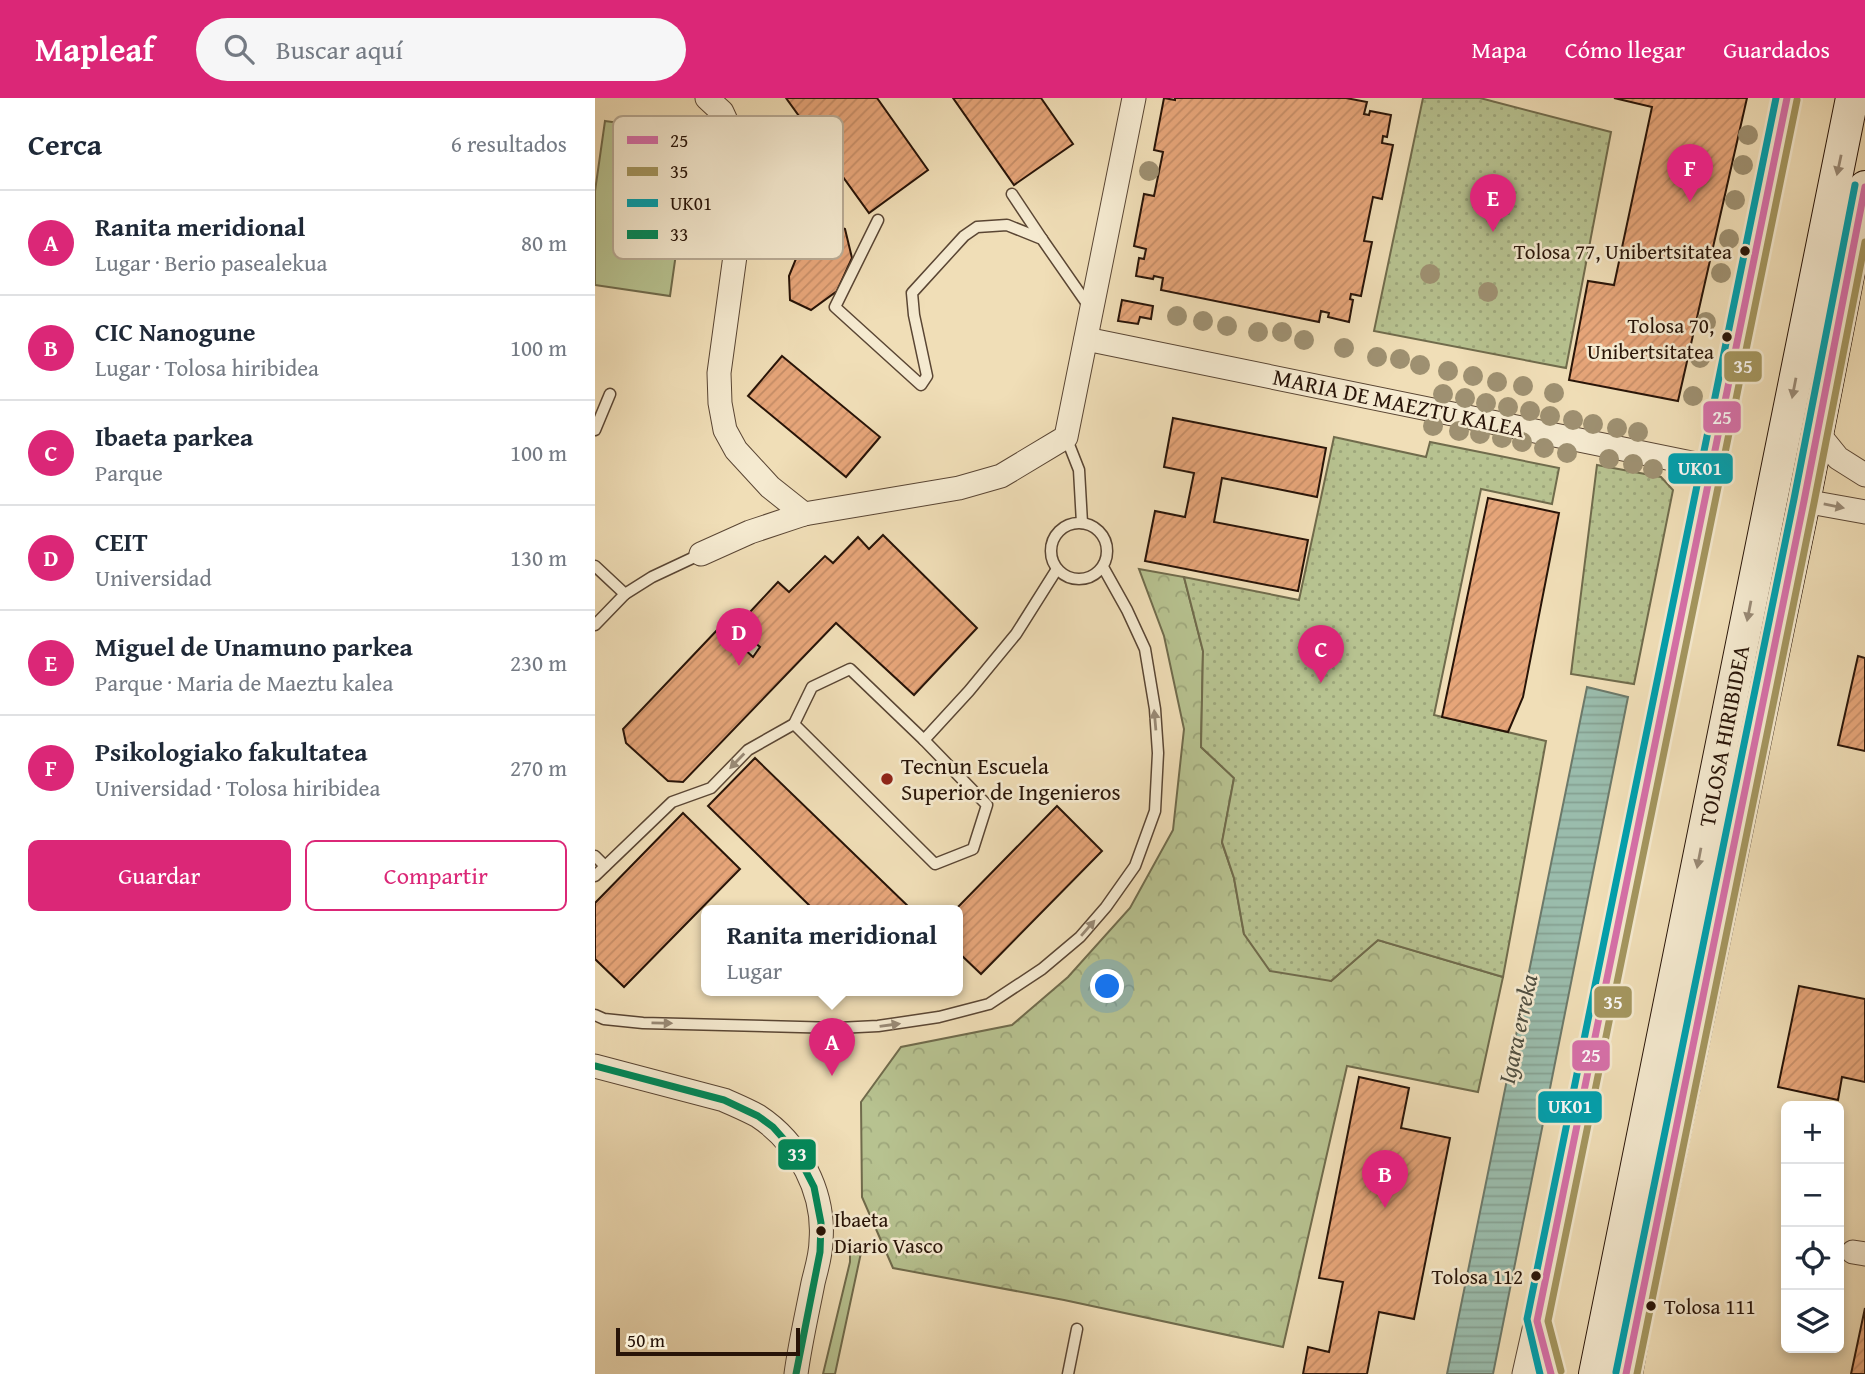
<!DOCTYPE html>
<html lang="es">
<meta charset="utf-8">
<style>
:root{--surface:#fff;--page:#f6f6f7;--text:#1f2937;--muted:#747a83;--line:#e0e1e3;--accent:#db2777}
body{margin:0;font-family:"Gentium Book Plus",serif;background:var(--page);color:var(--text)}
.controls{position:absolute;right:21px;bottom:21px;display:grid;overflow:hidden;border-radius:10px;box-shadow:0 4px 10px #0003}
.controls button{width:63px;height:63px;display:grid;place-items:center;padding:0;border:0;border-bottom:2px solid var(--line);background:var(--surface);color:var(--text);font:35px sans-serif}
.scale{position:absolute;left:21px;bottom:18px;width:184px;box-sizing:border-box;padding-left:7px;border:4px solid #281408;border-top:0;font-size:19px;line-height:24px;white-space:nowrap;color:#281408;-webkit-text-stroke:5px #f5ead0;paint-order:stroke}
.you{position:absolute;left:513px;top:889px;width:24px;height:24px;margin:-18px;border:5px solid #fff;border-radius:50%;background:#1a73e8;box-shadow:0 0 0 10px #1a73e833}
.badge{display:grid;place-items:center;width:46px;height:46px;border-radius:50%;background:var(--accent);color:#fff;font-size:23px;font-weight:700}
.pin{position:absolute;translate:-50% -58px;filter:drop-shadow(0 2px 4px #0008)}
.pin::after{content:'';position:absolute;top:37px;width:24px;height:21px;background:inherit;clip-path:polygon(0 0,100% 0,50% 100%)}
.popup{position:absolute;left:106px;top:807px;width:262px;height:91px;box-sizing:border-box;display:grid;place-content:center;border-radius:10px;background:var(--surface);filter:drop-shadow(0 2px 5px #0005);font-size:23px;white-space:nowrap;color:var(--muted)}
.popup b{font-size:26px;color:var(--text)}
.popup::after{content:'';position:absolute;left:50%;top:100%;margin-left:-14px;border:14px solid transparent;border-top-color:var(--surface)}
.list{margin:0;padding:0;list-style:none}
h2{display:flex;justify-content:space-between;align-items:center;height:91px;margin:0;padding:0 28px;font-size:30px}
h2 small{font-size:23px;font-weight:400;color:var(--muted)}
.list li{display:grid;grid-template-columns:46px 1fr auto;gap:21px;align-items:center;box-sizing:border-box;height:105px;padding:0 28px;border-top:2px solid var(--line)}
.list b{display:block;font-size:26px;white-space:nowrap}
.list p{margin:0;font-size:23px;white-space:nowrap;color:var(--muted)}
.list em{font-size:23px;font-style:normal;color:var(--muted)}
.actions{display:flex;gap:14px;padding:21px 28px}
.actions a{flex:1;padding:16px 0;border:2px solid var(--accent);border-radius:10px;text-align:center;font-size:24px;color:var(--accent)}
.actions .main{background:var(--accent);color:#fff}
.icon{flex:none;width:38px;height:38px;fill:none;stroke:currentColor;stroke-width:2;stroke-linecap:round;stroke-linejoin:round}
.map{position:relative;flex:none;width:1270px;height:1276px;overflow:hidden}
header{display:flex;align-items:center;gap:42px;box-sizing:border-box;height:98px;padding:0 35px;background:var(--accent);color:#fff}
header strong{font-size:33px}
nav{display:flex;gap:38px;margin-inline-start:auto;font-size:24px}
.search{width:490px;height:63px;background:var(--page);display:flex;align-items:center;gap:18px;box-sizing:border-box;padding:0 24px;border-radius:38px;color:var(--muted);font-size:26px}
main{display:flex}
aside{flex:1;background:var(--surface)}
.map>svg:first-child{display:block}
</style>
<header>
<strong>Mapleaf</strong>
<div class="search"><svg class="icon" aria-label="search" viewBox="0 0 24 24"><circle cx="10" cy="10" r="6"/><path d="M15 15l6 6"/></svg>Buscar aquí</div>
<nav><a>Mapa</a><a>Cómo llegar</a><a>Guardados</a></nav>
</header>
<main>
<aside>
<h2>Cerca<small>6 resultados</small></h2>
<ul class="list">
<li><span class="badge">A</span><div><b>Ranita meridional</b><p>Lugar · Berio pasealekua</p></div><em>80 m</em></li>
<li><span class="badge">B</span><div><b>CIC Nanogune</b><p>Lugar · Tolosa hiribidea</p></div><em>100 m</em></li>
<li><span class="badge">C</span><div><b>Ibaeta parkea</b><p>Parque</p></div><em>100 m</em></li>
<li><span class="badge">D</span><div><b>CEIT</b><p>Universidad</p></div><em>130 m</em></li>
<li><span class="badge">E</span><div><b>Miguel de Unamuno parkea</b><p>Parque · Maria de Maeztu kalea</p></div><em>230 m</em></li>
<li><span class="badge">F</span><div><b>Psikologiako fakultatea</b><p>Universidad · Tolosa hiribidea</p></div><em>270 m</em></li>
</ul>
<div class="actions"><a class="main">Guardar</a><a>Compartir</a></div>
</aside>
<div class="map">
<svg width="1270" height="1276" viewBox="0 0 1270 1276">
<defs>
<pattern id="forest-crowns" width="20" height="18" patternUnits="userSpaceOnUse" patternTransform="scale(1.75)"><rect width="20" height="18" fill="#b7c290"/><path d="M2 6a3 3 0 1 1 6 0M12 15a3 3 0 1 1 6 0" fill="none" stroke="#9da67b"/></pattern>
<pattern id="park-dots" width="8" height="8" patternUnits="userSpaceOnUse" patternTransform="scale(1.75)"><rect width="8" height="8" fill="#b7c290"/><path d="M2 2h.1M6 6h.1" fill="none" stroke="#9da67b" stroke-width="1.8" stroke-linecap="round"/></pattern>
<pattern id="water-rules" width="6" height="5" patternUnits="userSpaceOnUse" patternTransform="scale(1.75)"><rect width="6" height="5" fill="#9abcac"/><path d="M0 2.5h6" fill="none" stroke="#85a192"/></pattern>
<pattern id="building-hatch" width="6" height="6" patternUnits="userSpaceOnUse" patternTransform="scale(1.75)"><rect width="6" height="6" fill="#e6a579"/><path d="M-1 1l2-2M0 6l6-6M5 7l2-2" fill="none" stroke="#c58d67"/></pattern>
</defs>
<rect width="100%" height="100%" fill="#f0deb7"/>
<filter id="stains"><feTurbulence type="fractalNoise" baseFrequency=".00286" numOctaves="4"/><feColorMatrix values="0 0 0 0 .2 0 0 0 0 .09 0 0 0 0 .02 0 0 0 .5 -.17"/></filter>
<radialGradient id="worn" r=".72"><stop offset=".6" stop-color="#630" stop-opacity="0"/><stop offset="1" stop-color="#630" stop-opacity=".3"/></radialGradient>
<!-- green -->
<g fill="#b7c290" stroke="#706b4c" stroke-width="2">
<path d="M10 23 98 35 75 198 0 187V93Z"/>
<path d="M262 1149 267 1150 240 1276H228L255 1164V1154Z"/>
</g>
<!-- forest -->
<path fill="url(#forest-crowns)" stroke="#706b4c" stroke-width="2" d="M544 471 589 479 608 553 606 649 639 680 627 745 639 780 649 836 736 883 783 842 908 879 883 994 752 968 688 1249 469 1202 298 1170 267 1099 266 1004 306 949 417 927 473 879 535 810 578 732 589 631 569 538Z"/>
<!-- park -->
<g fill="url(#park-dots)" stroke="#706b4c" stroke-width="2">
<path d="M828 0H885L1016 34 971 270 779 233Z"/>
<path d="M739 339 831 359 835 344 964 370 957 406 886 391 839 617 951 643 908 879 783 842 736 883 675 873 649 836 639 780 627 744 639 680 606 649 608 553 589 479 704 502Z"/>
<path d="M1002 367 1066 379 1078 392 1039 586 976 576Z"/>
</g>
<!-- water -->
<path fill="url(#water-rules)" stroke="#6c796a" stroke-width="2" d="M992 589 1033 599 898 1276H852Z"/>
<!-- building -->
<g fill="url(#building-hatch)" stroke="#281408" stroke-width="2">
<path d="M191 0H282L333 72 274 115Z"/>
<path d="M358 0H446L478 46 419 87Z"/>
<path d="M569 0 580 2V0H751L772 4 769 16 774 17 775 13 796 17 792 39 788 38 787 45 798 47 787 101 778 99 769 143 777 144 766 198 756 196 755 201 758 202 754 224 733 219 734 215 726 213 724 224 566 192 568 180 559 178 558 181 541 178 544 160 549 161 551 151 539 148 549 96 559 98 568 54 559 52Z"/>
<path d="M1019 0H1152L1083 303 974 282 993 183 1019 187 1057 9Z"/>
<path d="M228 122 250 131 257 160 242 193 216 212 195 202 194 178 211 136Z"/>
<path d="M527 202 558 208 556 221 545 219 543 226 523 223Z"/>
<path d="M187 258 285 339 251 379 153 298Z"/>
<path d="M578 320 731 350 722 399 627 380 619 424 713 442 703 493 550 463 560 413 590 419 599 375 569 369Z"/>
<path d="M893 400 964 415 928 599 913 634 847 619Z"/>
<path d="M288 437 382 530 319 597 241 525 88 684 73 683 31 645 28 631 125 529 158 559 165 549 141 529 183 484 194 494 230 458 238 465 263 439 274 451Z"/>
<path d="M1263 558 1270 560V653L1243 647Z"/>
<path d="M160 660 317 812H219L113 708Z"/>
<path d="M462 708 507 753 386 876 363 854V812H360Z"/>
<path d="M88 715 145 771 29 889 0 861V805Z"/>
<path d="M1204 888 1270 901V984L1247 979 1243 1002 1183 989Z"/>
<path d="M764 979 814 990 806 1030 855 1040 819 1221 784 1214 772 1276H708L713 1249 734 1254 748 1184 724 1180Z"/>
<path d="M1270 1210V1276H1256Z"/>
</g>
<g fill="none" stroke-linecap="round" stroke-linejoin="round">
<!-- service casing -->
<g stroke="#5a4634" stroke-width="13">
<g id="service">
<path d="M417 96 447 141"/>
<path d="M283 122 240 209 326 287 332 278 319 217 317 195 369 138 382 129 412 127 447 141 495 210"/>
<path d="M0 332 15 296"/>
<path d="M471 339 484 372 487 425"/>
<circle cx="484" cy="453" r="28"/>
<path d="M0 468 30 496"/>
<path d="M0 527 30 496 57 479 106 456"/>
<path d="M255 571 329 642 392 707 378 751 340 766 199 626 217 589Z"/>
<path d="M329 642 374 593 421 536 462 471"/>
<path d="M0 758 10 768"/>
<path d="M0 778 77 704 116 690 153 652 199 626"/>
<path d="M0 917 9 921 48 925 243 930 283 928 344 919 394 906 447 871 485 839 511 809 540 768 560 713 563 655 560 611 550 551 532 512 508 469"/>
<path d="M473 1276 482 1231"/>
</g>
</g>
<!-- minor casing -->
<g stroke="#5a4634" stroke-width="25">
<g id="minor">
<path d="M112 0 127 14 138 38 146 60 148 84 146 114 124 275 125 305 130 332 141 352 175 389 209 416"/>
<path d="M491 241 1116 369"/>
<path d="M1222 334 1243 360 1270 377"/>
<path d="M1209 403 1270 414"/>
<path d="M106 456 155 434 209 416 364 390 406 378 471 339 539 0"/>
<path d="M0 968 129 1002C140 1007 152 1012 163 1018 204 1045 230 1094 226 1143 226 1157 221 1172 218 1185 212 1216 205 1246 201 1276"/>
<path d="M1258 1154 1270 1156"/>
<path d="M943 1226 956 1276"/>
<path d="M929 1276 947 1196 1192 0"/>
</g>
</g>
<!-- secondary casing -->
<g stroke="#281408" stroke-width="34">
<g id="secondary">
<path d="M1000 1276 1257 0"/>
<path d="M1031 1276 1039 1231 1209 403 1270 89"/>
</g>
</g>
<!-- service -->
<use href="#service" stroke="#f5ead0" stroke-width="10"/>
<!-- minor -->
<use href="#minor" stroke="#f5ead0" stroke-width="23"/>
<!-- secondary -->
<use href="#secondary" stroke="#f5ead0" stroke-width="32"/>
<!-- bus-1 casing -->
<g stroke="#f5ead0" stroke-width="12">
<g id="bus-1">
<path d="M956 1276 942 1223 1192 0"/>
<path d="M1031 1276 1209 403 1270 89"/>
</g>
</g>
<!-- bus-2 casing -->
<g stroke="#f5ead0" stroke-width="12">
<g id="bus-2">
<path d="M966 1273 953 1223 1202 2"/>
<path d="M1042 1276 1219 405 1270 144"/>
</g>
</g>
<!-- bus-3 casing -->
<g stroke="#f5ead0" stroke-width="12">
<g id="bus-3">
<path d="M1021 1274 1199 401 1260 87"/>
<path d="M945 1276 932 1221 1181 0"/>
</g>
</g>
<!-- bus-4 casing -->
<g stroke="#f5ead0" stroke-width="12">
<path id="bus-4" d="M0 968 129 1002 163 1018 178 1029 202 1056 219 1089 226 1125 225 1154 201 1276"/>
</g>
<!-- bus-1 -->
<use href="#bus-1" stroke="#d770aa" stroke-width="7"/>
<!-- bus-2 -->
<use href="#bus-2" stroke="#a4965f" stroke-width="7"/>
<!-- bus-3 -->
<use href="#bus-3" stroke="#00a0ae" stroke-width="7"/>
<!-- bus-4 -->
<use href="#bus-4" stroke="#008a5b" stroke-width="7"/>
</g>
<!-- trees -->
<g fill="#9e9071">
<circle cx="1153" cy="37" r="10"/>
<circle cx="1148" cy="67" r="10"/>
<circle cx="554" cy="73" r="10"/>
<circle cx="1140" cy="102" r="10"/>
<circle cx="1134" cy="141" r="10"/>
<circle cx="1126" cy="175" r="10"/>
<circle cx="835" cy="176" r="10"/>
<circle cx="893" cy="194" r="10"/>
<circle cx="582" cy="218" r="10"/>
<circle cx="608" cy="223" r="10"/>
<circle cx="1111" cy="224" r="10"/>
<circle cx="632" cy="228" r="10"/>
<circle cx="663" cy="234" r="10"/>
<circle cx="687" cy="234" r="10"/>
<circle cx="709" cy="242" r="10"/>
<circle cx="749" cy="250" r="10"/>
<circle cx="782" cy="259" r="10"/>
<circle cx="1105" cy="260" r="10"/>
<circle cx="805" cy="261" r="10"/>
<circle cx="825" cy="267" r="10"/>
<circle cx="853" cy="273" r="10"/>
<circle cx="878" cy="278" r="10"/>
<circle cx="902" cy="284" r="10"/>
<circle cx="928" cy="288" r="10"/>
<circle cx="959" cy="295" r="10"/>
<circle cx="848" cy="296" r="10"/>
<circle cx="1098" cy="298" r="10"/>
<circle cx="870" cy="300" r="10"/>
<circle cx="891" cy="305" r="10"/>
<circle cx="913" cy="309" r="10"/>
<circle cx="935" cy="313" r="10"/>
<circle cx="955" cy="318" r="10"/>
<circle cx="978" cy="322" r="10"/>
<circle cx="998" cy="326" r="10"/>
<circle cx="838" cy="328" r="10"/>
<circle cx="1022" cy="330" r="10"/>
<circle cx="864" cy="333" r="10"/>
<circle cx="1043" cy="334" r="10"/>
<circle cx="885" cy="336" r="10"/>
<circle cx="907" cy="340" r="10"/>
<circle cx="927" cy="344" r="10"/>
<circle cx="949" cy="350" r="10"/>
<circle cx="972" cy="355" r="10"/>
<circle cx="1014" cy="361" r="10"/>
<circle cx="1038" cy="366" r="10"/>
<circle cx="1058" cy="371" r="10"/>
</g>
<!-- one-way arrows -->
<defs><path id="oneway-solid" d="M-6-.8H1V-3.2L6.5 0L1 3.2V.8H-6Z" transform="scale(1.75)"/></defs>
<g fill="#998a76">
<use href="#oneway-solid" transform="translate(1244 67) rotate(102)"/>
<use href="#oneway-solid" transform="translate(1199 290) rotate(101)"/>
<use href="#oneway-solid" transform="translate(1239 408) rotate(11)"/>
<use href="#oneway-solid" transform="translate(1154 513) rotate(101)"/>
<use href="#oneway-solid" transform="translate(560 622) rotate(-95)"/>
<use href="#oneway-solid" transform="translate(142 663) rotate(134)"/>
<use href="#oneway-solid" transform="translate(1104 760) rotate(101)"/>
<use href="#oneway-solid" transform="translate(493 830) rotate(-49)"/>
<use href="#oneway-solid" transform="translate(67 925) rotate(1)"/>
<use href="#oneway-solid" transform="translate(295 927) rotate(-8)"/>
</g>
<!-- markers -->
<g fill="#281408" stroke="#f5ead0" stroke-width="2.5">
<circle cx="1150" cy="153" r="6"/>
<circle cx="1132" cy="239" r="6"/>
<circle cx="226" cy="1133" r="6"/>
<circle cx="941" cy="1178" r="6"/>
<circle cx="1056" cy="1208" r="6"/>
</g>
<circle fill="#8f2418" stroke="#f5ead0" stroke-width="2.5" cx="292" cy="681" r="7"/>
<g text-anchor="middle" stroke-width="5" stroke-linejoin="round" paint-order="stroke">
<!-- bus labels -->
<g font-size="21" fill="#281408" stroke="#f5ead0" text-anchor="end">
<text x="1137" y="161">Tolosa 77, Unibertsitatea</text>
<text x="1119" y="235">Tolosa 70,<tspan x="1119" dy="26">Unibertsitatea</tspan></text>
<text x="239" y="1129" text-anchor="start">Ibaeta<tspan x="239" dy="26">Diario Vasco</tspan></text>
<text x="928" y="1186">Tolosa 112</text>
<text x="1069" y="1216" text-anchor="start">Tolosa 111</text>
</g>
<!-- street labels -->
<g font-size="23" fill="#281408" stroke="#f5ead0">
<text transform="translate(804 305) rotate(12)" y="8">MARIA DE MAEZTU KALEA</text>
<text transform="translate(1129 638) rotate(-79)" y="8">TOLOSA HIRIBIDEA</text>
</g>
<!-- poi labels -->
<g font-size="23" fill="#281408" stroke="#f5ead0" text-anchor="start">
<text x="306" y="676">Tecnun Escuela<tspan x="306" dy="26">Superior de Ingenieros</tspan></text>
</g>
<!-- water labels -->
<g font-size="24" font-style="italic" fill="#504f41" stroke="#f5ead0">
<text transform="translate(923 931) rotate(-78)" y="8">Igara erreka</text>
</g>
</g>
<!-- legend -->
<rect x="18" y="18" width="230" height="143" rx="10" fill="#f5ead0" stroke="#b8aa94" stroke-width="2"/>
<rect x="32" y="38" width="31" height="8" fill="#d770aa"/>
<rect x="32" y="69" width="31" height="9" fill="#a4965f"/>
<rect x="32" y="101" width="31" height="8" fill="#00a0ae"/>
<rect x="32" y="132" width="31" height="9" fill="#008a5b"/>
<g font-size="19" fill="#281408">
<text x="75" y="49">25</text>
<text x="75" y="80">35</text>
<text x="75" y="112">UK01</text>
<text x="75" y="143">33</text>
</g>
<g stroke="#f5ead0" stroke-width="2.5">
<rect x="1128" y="252" width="40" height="33" rx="7" fill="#a4965f"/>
<rect x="1107" y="302" width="40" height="34" rx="7" fill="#d770aa"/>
<rect x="1072" y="354" width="67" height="33" rx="7" fill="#00a0ae"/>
<rect x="998" y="887" width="40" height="34" rx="7" fill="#a4965f"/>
<rect x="976" y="941" width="40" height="33" rx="7" fill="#d770aa"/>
<rect x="942" y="992" width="66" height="34" rx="7" fill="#00a0ae"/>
<rect x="182" y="1040" width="40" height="33" rx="7" fill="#008a5b"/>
</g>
<g font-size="19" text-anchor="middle" font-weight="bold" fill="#fff">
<text x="1148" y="275">35</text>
<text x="1127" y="326">25</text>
<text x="1105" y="377">UK01</text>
<text x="1018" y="911">35</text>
<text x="996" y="964">25</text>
<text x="975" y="1015">UK01</text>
<text x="202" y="1063">33</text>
</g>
<rect width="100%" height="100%" filter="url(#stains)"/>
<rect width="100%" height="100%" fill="url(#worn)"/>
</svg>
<div class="controls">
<button>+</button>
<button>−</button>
<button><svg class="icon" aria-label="locate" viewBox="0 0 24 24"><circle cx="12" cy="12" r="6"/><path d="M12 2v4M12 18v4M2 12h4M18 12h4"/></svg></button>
<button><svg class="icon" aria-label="layers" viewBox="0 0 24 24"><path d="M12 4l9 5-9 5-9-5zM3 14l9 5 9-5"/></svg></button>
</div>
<div class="scale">50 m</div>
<div class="you"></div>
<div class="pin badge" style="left:237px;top:978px">A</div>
<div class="popup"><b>Ranita meridional</b>Lugar</div>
<div class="pin badge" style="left:790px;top:1110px">B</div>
<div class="pin badge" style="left:726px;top:585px">C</div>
<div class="pin badge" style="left:144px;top:568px">D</div>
<div class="pin badge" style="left:898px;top:134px">E</div>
<div class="pin badge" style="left:1095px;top:104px">F</div>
</div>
</main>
